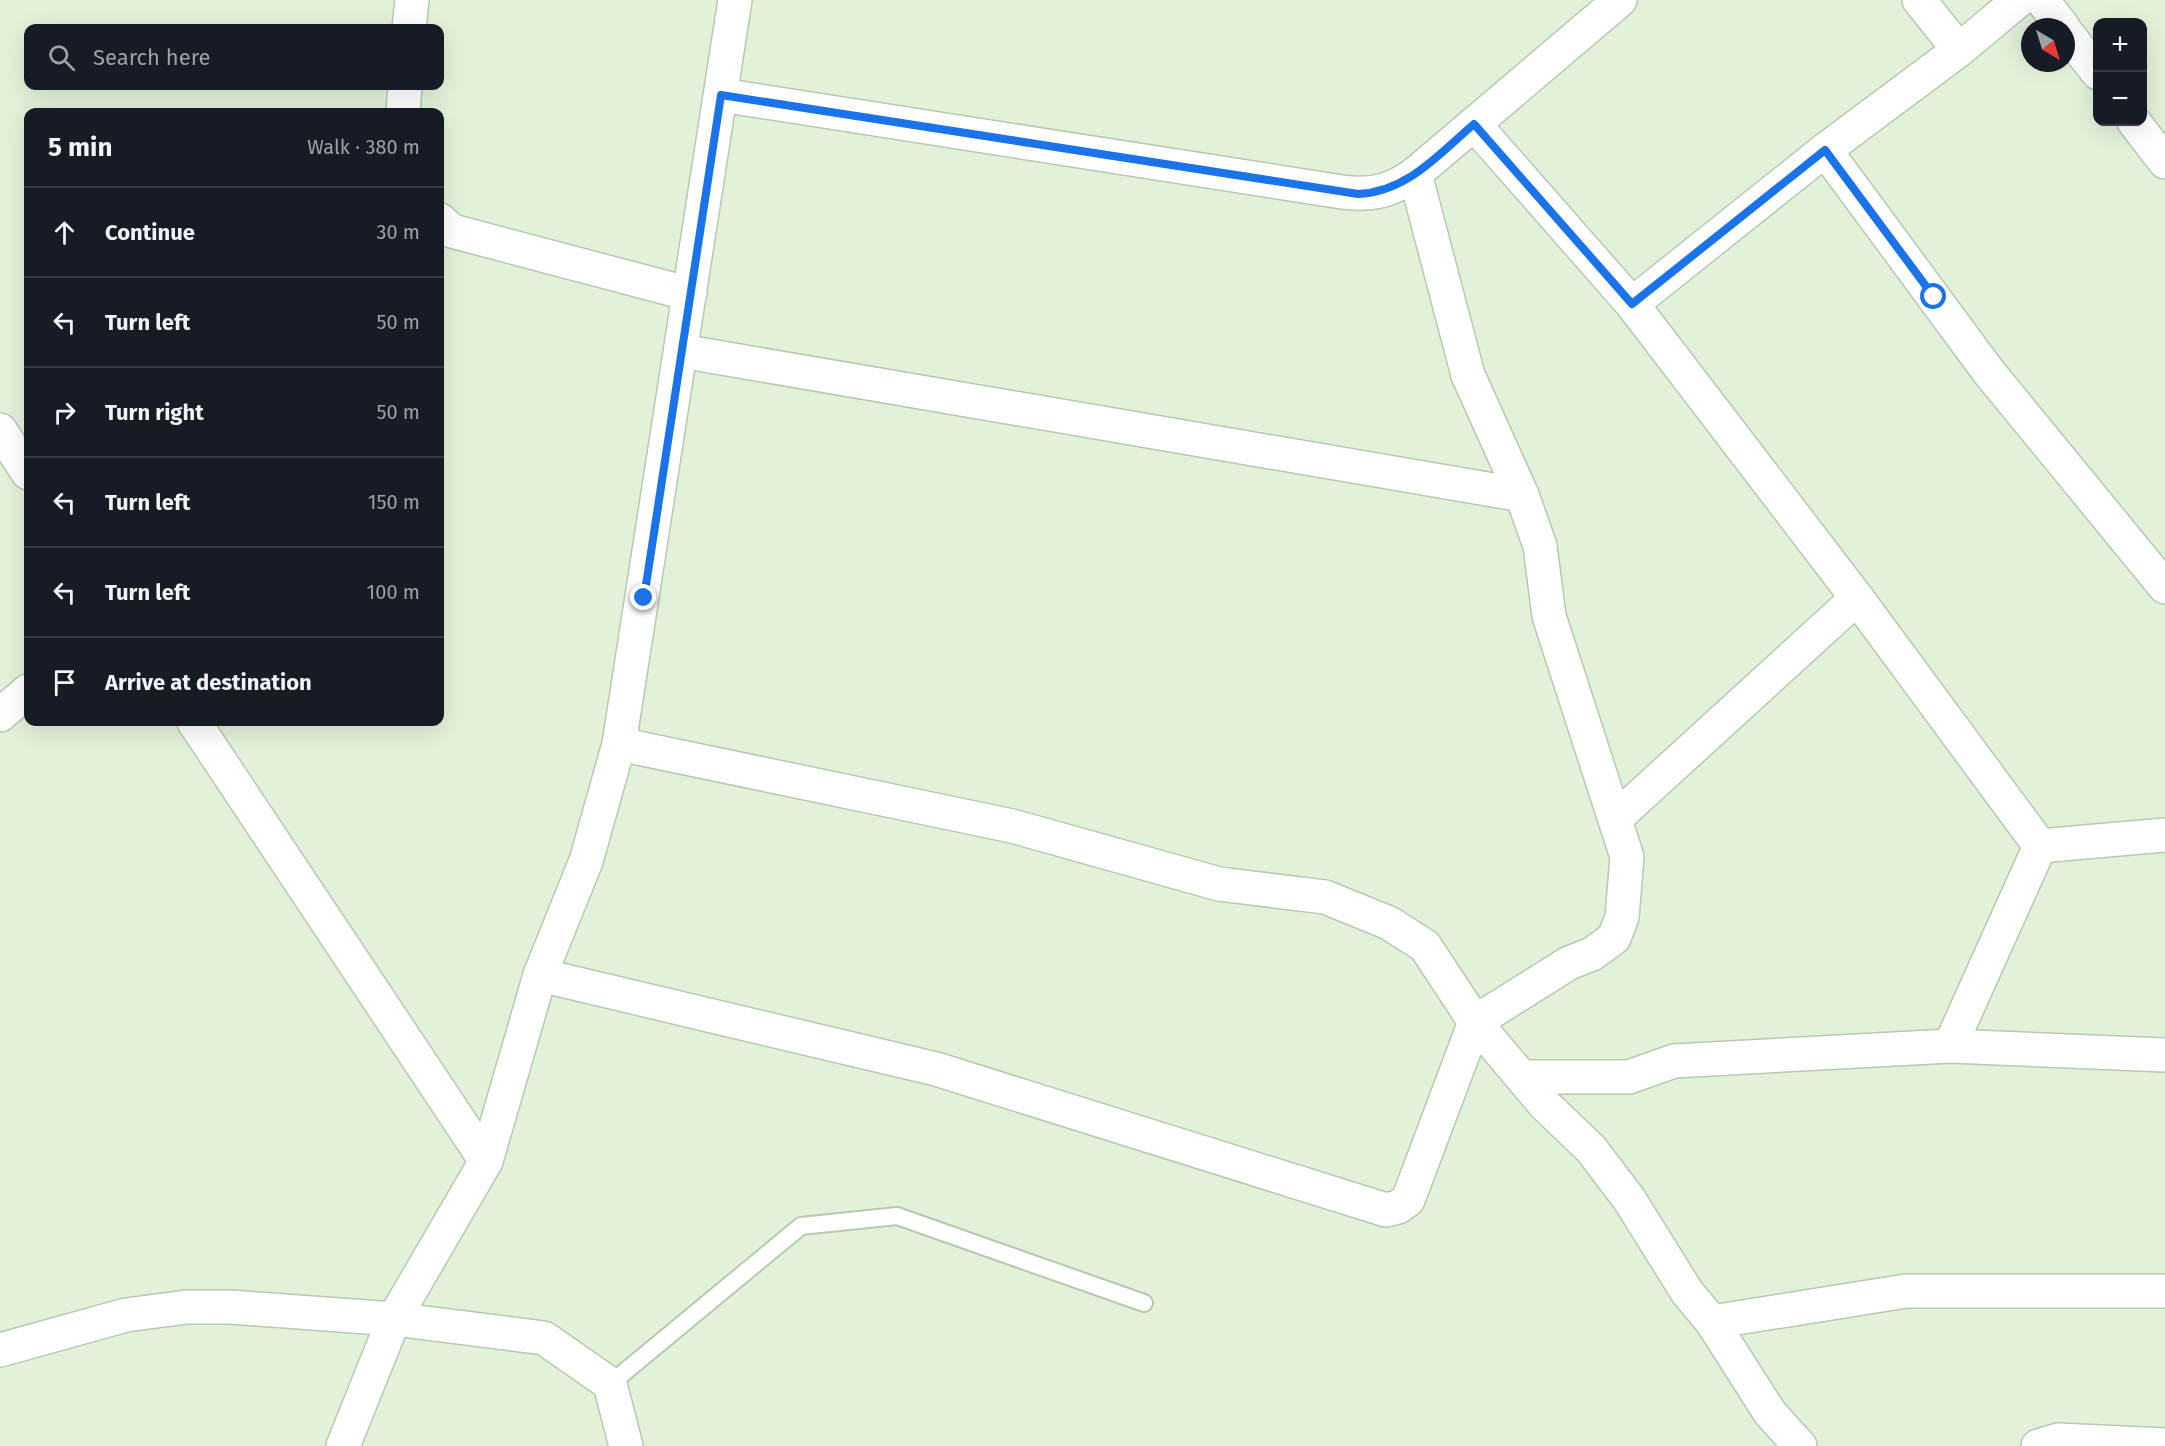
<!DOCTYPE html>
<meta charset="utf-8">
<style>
:root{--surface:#171b24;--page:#242831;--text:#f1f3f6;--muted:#9ea1a6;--line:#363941}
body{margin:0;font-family:"Fira Sans",sans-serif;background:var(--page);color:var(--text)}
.controls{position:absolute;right:18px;top:18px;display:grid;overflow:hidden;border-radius:12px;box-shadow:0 6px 24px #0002}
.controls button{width:54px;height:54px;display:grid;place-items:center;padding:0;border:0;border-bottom:2px solid var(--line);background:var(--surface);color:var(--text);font:30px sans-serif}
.compass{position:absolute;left:2021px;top:18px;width:54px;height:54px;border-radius:50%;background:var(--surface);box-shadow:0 6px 24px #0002;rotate:142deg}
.stop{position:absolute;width:18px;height:18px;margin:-14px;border:4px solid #1a73e8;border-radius:50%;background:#fff}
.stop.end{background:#1a73e8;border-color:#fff;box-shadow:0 2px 6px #0008}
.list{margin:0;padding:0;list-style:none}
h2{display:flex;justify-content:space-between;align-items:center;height:78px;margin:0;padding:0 24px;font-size:26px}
h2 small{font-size:20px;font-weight:400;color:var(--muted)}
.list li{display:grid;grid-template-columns:39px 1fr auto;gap:18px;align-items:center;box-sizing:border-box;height:90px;padding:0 24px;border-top:2px solid var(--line)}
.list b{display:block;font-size:22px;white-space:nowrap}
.list em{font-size:20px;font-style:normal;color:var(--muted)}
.icon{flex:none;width:33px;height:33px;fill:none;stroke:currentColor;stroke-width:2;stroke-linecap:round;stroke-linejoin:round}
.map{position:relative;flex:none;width:2165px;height:1446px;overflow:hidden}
.search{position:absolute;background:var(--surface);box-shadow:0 6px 24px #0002;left:24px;top:24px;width:420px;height:66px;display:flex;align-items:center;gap:15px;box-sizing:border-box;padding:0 21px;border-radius:12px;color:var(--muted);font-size:22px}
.panel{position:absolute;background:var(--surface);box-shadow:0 6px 24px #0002;left:24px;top:108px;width:420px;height:618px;border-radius:12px}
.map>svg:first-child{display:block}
</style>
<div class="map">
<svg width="2165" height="1446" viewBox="0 0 2165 1446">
<rect width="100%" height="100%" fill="#e2f2da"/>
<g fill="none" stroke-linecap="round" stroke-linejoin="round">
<!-- service casing -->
<g stroke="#b8c8b1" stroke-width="20">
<path id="service" d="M610 1384 801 1226 897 1216 1144 1303"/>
</g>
<!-- minor casing -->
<g stroke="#b8c8b1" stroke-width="36">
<g id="minor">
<path d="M1919 0 1959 50"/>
<path d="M2042 0 2063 27"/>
<path d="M409 28 412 0"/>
<path d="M2066 32 2098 73"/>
<path d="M721 95 1342 192C1371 196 1392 191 1415 174L1620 0"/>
<path d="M403 112 405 86"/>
<path d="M2134 122 2165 162"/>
<path d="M1474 124 1632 304 1857 598 2040 846 1950 1046"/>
<path d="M1825 150 1988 371 2165 587"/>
<path d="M440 220 452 231 690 294"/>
<path d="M1632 304 1825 150 1959 50 2019 0"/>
<path d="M681 351 1522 495"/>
<path d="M0 715 28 691"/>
<path d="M619 744 1012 826 1219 884 1325 897 1389 923 1425 946 1475 1022 1544 1104 1591 1149 1629 1199 1687 1292 1712 1322 1770 1413 1800 1446"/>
<path d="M1615 819 1857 598"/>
<path d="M2040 846 2165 835"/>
<path d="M540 975 936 1069 1386 1210 1398 1207 1408 1200 1475 1022 1569 963 1592 954 1614 938 1622 917 1627 857 1549 616 1540 546 1522 495 1468 375 1415 174"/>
<path d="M1523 1077H1629L1674 1061 1950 1046 2165 1055"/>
<path d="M1712 1322 1906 1291H2165"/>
<path d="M0 1350 126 1315 187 1307H230L394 1319 544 1338 610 1384 626 1446"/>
<path d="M2038 1446 2058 1440 2165 1445"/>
</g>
</g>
<!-- tertiary casing -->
<g stroke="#b8c8b1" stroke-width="36">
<g id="tertiary">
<path d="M0 430 28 473"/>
<path d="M194 722 486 1161"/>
</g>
</g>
<!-- secondary casing -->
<g stroke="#b8c8b1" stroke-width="36">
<path id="secondary" d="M343 1446 394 1319 486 1161 540 975 586 861 619 744 735 0"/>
</g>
<!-- service -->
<use href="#service" stroke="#fff" stroke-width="16"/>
<!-- minor -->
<use href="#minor" stroke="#fff" stroke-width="33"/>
<!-- tertiary -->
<use href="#tertiary" stroke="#fff" stroke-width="33"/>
<!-- secondary -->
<use href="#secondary" stroke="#fff" stroke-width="33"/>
</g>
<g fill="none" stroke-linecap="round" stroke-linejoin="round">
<!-- route -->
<path stroke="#1a73e8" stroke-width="8" d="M644 598 721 95 1358 194C1407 192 1439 154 1474 124L1632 304 1825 150 1934 297"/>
</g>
</svg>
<div class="controls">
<button>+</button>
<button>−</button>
</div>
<svg class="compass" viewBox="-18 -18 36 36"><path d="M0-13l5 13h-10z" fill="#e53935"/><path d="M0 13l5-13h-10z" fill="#9ea1a6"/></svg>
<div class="stop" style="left:1934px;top:297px"></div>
<div class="stop end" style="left:644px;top:598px"></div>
<div class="search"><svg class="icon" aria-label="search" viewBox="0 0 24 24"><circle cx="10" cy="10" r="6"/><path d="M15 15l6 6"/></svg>Search here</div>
<section class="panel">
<h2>5 min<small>Walk · 380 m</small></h2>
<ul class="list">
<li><svg class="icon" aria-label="ahead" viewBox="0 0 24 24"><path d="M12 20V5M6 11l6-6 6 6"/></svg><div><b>Continue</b></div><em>30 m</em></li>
<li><svg class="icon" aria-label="left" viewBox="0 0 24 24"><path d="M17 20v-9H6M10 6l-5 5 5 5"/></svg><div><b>Turn left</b></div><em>50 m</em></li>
<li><svg class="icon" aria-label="right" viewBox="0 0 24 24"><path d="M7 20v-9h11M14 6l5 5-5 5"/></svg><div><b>Turn right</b></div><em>50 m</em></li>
<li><svg class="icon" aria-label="left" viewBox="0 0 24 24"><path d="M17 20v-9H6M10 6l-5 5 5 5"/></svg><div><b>Turn left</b></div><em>150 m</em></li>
<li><svg class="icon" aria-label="left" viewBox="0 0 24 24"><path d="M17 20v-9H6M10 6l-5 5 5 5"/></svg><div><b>Turn left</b></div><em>100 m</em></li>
<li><svg class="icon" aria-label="arrive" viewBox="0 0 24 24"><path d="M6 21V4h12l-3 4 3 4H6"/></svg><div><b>Arrive at destination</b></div></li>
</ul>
</section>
</div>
